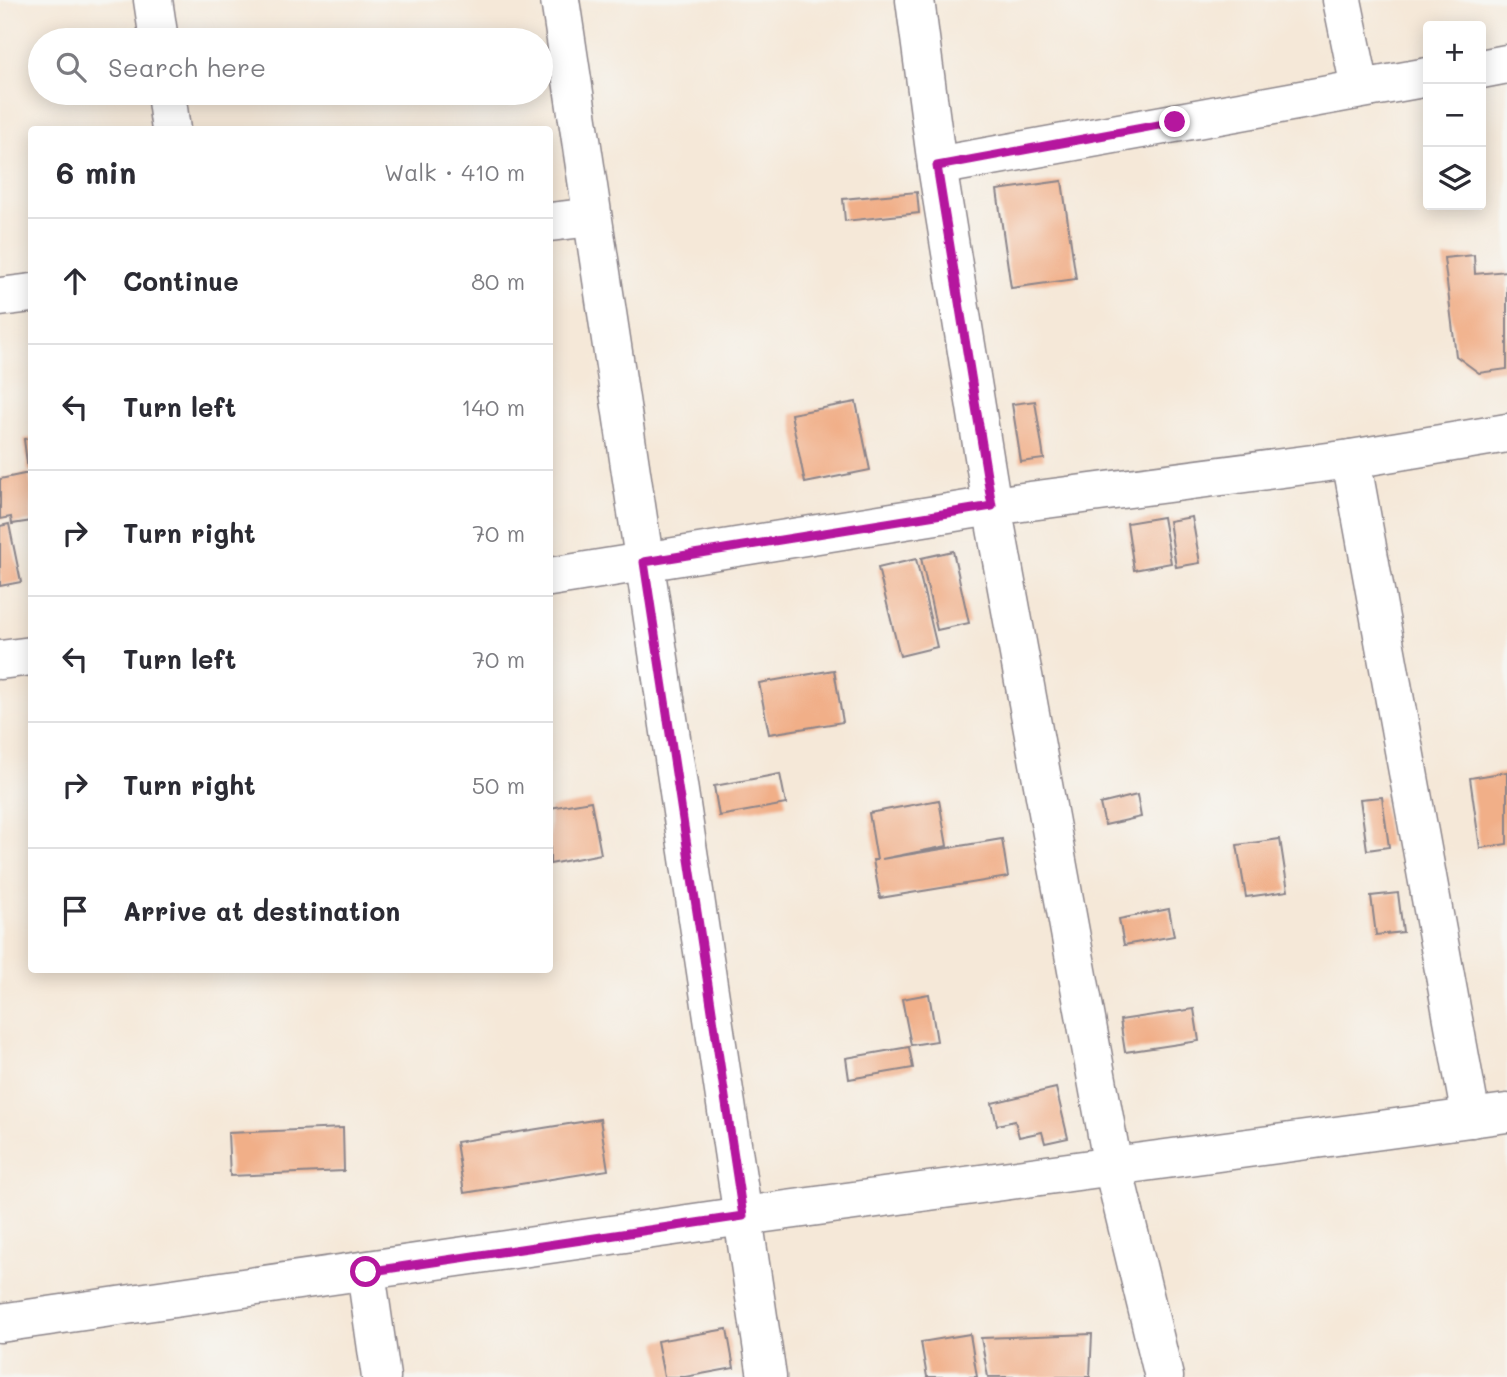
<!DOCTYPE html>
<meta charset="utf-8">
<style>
:root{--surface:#fff;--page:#f7f7f7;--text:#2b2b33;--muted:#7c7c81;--line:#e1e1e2}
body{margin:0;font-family:Mali,sans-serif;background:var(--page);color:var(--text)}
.controls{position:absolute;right:21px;top:21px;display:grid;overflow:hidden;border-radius:7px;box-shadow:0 4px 18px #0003}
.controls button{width:63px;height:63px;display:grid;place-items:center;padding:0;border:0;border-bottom:2px solid var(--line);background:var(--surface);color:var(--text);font:35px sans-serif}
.stop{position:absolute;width:21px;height:21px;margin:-16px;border:5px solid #b5179e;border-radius:50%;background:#fff}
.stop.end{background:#b5179e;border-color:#fff;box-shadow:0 2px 7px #0008}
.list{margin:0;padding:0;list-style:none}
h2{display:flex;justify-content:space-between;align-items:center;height:91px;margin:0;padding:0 28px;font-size:30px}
h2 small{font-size:23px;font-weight:400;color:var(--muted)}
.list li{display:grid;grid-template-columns:46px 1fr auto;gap:21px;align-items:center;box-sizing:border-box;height:126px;padding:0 28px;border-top:2px solid var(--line)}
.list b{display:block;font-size:26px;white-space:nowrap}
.list em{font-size:23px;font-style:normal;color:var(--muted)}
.icon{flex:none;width:38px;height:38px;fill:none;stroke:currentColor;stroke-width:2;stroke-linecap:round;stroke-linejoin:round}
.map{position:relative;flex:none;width:1507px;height:1377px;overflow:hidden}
.search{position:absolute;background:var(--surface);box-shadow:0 4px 18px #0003;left:28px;top:28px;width:525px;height:77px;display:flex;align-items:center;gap:18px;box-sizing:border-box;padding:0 24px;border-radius:38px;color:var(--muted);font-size:26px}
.panel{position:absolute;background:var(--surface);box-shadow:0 4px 18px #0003;left:28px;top:126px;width:525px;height:847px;border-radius:7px}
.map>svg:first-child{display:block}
</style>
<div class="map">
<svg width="1507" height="1377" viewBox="0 0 1507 1377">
<rect width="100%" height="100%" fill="#f6f6f2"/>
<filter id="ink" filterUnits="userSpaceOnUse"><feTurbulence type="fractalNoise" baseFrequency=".0143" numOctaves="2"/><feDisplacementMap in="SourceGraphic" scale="14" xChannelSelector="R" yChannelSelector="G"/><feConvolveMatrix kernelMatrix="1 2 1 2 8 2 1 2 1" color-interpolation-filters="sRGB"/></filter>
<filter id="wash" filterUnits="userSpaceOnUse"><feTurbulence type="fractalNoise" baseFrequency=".00686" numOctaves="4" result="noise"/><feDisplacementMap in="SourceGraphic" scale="28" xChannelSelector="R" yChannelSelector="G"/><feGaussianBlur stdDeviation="1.57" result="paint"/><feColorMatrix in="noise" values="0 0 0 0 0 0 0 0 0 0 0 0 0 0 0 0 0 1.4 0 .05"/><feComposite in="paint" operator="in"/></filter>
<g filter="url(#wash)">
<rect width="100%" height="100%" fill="#f5e8d8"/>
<g id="blocks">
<!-- building -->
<g fill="#f1af88">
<path d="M1062 181 1076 279 1011 288 997 190Z"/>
<path d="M917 192 919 213 845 221 843 199Z"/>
<path d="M1474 255 1475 274 1507 271V369L1479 373 1456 356 1444 258Z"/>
<path d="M1035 401 1044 459 1021 462 1012 404Z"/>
<path d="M856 402 870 470 805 483 791 414Z"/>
<path d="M32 438V471H28L24 439Z"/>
<path d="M29 473 32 488V521L12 524 11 517 0 519V479Z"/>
<path d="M1163 517 1171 563 1134 570 1127 523Z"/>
<path d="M1192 517 1200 563 1176 567 1169 521Z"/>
<path d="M9 524 21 582 0 586V526Z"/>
<path d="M953 551 969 623 937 630 921 558Z"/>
<path d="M916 559 937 647 900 656 878 568Z"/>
<path d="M834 670 843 722 769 734 759 683Z"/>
<path d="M1507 772V844L1480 848 1470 778Z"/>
<path d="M780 774 786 804 719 816 714 786Z"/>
<path d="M1137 795 1141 817 1105 825 1100 804Z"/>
<path d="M1382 797 1389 847 1367 850 1360 799Z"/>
<path d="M939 800 947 846 882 859 1002 839 1008 877 880 898 873 860H877L869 813Z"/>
<path d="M591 801 601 854 550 864V808Z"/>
<path d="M1280 839 1288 891 1246 897 1237 845Z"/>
<path d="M1398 893 1403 932 1376 935 1371 896Z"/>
<path d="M1169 909 1174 936 1124 945 1119 919Z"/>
<path d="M929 994 937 1041 911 1045 902 999Z"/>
<path d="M1194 1009 1199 1041 1125 1052 1120 1020Z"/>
<path d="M909 1047 913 1068 849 1079 846 1058Z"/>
<path d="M1056 1088 1068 1138 1045 1143 1042 1132 1019 1137 1015 1121 997 1125 992 1103Z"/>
<path d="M600 1119 608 1170 464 1193 456 1142Z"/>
<path d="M343 1128 344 1171 230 1176 228 1133Z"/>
<path d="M727 1329 734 1368 685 1377H664L657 1341Z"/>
<path d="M970 1334 977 1377H927L921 1342Z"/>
<path d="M1092 1334 1090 1377H988L981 1338Z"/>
</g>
</g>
</g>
<g filter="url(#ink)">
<use href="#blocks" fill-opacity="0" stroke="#8c858a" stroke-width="2"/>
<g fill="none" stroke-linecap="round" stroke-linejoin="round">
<!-- minor casing -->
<g stroke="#8c858a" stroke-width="41">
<g id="minor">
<path d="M153 0 159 40"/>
<path d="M560 0 767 1377"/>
<path d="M915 0 937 166 992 506 1113 1167 1164 1377"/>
<path d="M1342 0 1360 88"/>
<path d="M1481 69 1507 64"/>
<path d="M166 93 171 130"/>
<path d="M937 166 1428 77"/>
<path d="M550 222 592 217"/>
<path d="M0 297 32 293"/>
<path d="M1351 459 1471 1118"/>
<path d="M550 577 992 506 1351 459 1507 433"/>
<path d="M0 660 32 656"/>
<path d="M366 1272 381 1377"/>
<path d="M0 1323 743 1216 1507 1113"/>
</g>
</g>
<!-- minor -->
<use href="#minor" stroke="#fff" stroke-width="38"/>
</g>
</g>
<g fill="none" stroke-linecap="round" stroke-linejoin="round" filter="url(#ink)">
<!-- route -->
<path stroke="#b5179e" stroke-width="9" d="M366 1272 743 1216 644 562 992 506 937 166 1175 122"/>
</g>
</svg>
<div class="controls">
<button>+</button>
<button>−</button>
<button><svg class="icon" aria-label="layers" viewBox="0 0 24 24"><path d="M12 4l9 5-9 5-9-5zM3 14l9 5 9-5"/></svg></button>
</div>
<div class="stop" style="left:366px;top:1272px"></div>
<div class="stop end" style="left:1175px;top:122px"></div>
<div class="search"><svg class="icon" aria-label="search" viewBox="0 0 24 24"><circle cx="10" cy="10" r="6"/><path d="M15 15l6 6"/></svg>Search here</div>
<section class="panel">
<h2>6 min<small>Walk · 410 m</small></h2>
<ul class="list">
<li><svg class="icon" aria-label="ahead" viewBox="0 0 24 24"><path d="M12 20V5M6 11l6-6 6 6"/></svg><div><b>Continue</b></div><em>80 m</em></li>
<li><svg class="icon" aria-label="left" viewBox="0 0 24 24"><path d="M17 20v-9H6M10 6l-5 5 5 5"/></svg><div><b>Turn left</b></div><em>140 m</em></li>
<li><svg class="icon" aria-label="right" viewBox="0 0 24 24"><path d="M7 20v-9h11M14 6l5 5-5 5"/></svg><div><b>Turn right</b></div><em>70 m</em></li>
<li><svg class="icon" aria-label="left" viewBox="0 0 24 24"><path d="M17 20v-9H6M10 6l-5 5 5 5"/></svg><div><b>Turn left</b></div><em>70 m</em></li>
<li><svg class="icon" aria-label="right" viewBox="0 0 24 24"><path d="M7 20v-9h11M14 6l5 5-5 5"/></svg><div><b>Turn right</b></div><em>50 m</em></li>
<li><svg class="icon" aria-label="arrive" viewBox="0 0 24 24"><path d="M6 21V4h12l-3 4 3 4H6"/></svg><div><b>Arrive at destination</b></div></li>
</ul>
</section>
</div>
